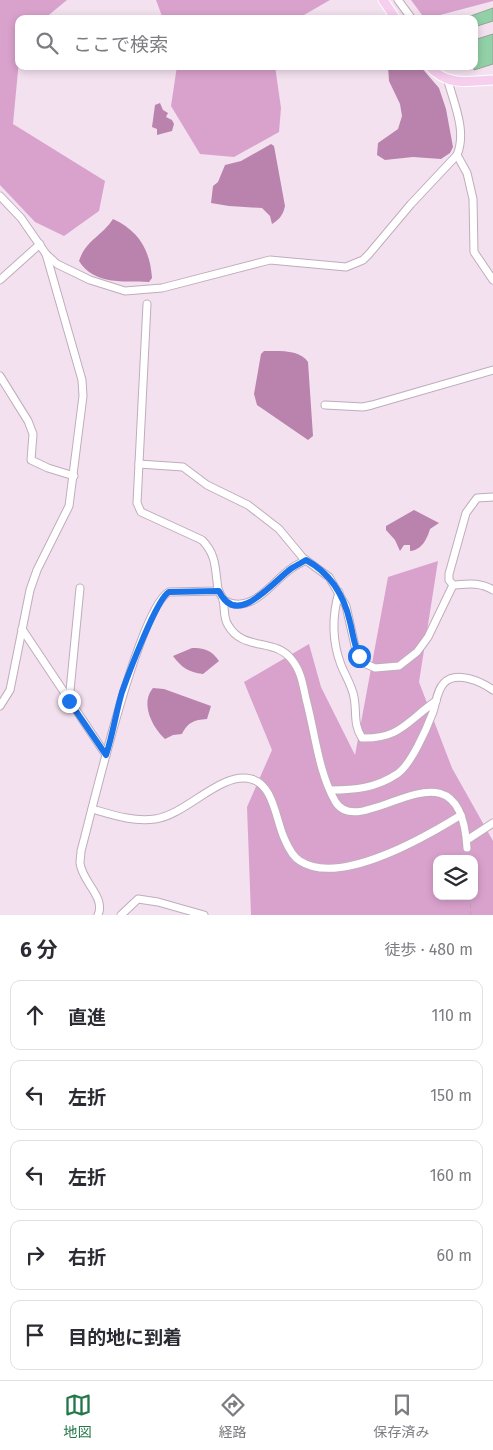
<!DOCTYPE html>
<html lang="ja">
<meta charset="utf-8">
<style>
:root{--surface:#fff;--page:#f2f2f3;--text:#2b2b33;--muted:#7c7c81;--line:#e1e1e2;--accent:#247749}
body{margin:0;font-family:"Fira Sans","Noto Sans JP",sans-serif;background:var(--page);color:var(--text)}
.controls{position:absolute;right:15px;bottom:15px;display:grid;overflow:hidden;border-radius:10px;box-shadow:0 2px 8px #0003}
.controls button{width:45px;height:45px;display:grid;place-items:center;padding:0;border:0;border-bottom:1px solid var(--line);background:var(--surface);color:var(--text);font:25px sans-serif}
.stop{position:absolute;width:15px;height:15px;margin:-11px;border:4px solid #1a73e8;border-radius:50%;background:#fff}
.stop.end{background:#1a73e8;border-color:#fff;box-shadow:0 1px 5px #0008}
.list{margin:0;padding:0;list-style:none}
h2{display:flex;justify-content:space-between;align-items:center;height:65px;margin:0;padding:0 20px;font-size:21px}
h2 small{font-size:16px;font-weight:400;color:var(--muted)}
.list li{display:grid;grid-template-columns:32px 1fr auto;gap:15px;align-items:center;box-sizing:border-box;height:70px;margin:0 10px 10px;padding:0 10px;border:1px solid var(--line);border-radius:10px}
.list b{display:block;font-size:19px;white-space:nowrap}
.list em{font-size:16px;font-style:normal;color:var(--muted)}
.icon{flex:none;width:28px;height:28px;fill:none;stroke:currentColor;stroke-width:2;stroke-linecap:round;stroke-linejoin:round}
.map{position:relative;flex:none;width:493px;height:915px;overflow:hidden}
.search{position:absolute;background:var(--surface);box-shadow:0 2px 8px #0003;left:15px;right:15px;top:15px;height:55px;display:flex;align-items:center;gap:12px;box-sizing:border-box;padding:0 18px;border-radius:10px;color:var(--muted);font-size:19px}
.sheet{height:465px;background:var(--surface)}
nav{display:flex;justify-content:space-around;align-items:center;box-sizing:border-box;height:70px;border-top:1px solid var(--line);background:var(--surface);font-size:14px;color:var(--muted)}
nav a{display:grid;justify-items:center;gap:2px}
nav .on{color:var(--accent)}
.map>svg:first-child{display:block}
</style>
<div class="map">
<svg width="493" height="915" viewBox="0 0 493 915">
<rect width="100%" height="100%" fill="#f4e1f0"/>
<!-- forest -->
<g fill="#d9a2cd" fill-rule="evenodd">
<path d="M0 0H67L44 19H19V60L13 124 105 181 99 211 64 236 35 222 0 185Z"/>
<path d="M156 0H330L297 19H163Z"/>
<path d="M411 0H493V1L425 19Z"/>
<path d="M177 66H275L281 108 279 132 234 157 200 154 171 106Z"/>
<path d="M438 561 419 682 452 768 493 841V915H251L247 807 272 750 244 682 309 644 321 687 355 755 388 577ZM437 859H474V896H437Z"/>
</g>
<!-- water -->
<g fill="#b983ad">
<path d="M388 66H420L439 88 446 109 453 147 450 153 441 159 413 157 385 160 377 155 378 143 398 129 402 116 400 104 389 81Z"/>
<path d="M160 103 163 110 168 113 166 117 172 120 174 124 172 131 157 135V129L152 127 155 105Z"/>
<path d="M271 144 274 146 285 206C283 215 280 219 272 224L270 216 262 208 229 206 211 203 213 186 218 182 225 165 241 161Z"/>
<path d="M113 219C139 231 150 250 152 278L149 282C123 281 94 285 79 261 86 240 101 237 113 219Z"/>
<path d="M264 351C278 351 300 349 308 362L313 436 308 440 257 405 254 394 261 354Z"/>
<path d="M414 510 439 523 430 529C427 539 422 550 410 551V545H404L400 551 395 540 386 530V526Z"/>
<path d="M192 648C205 648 211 650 219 661L203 674C188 672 182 668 173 656Z"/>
<path d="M153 688 164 689 211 706 207 719C194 720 188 722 182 734L173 735 165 739C152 727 140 703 153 688Z"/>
</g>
<!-- building -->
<g fill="#92d1a7" stroke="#92a497">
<path d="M493 8V21L474 27V19H462Z"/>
<path d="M493 34V64L474 70V40Z"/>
</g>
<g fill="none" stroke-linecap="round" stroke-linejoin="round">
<!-- minor casing -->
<g stroke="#bfadbb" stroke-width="9">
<g id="minor">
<path d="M398 0 412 19"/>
<path d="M457 155 467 173 473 199 474 252 493 280"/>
<path d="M0 196 21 218 46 254 57 264 90 280 125 291 162 288 270 260 346 267 363 260 369 254 411 204 457 155C467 131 454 104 448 81"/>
<path d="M0 280 40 244"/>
<path d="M147 304 137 503 141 512 202 540C217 555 215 570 218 589 219 593 222 596 223 599 225 608 223 617 228 625 243 652 275 637 292 660 301 671 303 685 306 699 315 732 318 771 335 801 360 846 460 728 467 848"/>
<path d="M0 376 28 421 33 434 31 460 48 468 74 476"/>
<path d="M325 405 363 407 372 405 493 370"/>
<path d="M139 464 183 467 207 485 248 505 279 529 303 558 329 577 346 606 355 646 359 656 366 664 375 668 399 666 417 652 428 637 453 585C468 584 480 582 493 590"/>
<path d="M453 585 449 580V574L466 513 477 498 493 497"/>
<path d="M339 592C332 616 332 641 341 665 345 675 352 686 354 697 357 713 353 724 362 738 400 739 407 721 436 701"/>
<path d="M223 600C252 616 270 583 292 568 296 565 301 563 306 560"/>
<path d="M22 629 106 755"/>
<path d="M69 701 80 588"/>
<path d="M0 706 10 690 30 590 37 570 69 506 83 396 82 380 46 254"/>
<path d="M331 790C355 790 376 788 397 774 411 765 427 728 433 712 436 703 437 690 444 683 456 670 482 682 493 690"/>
<path d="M92 809C113 815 133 822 155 819 186 815 221 771 251 779 274 784 276 822 285 840 288 847 293 857 300 861 340 887 427 836 461 815"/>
<path d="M467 840 493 823"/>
<path d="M98 915C106 897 82 882 80 863 80 859 81 855 81 851 92 811 139 607 169 592L219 591"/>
<path d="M121 915 138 899 158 902 204 915"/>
</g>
</g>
<!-- major casing -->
<g stroke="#fff" stroke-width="11">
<g id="major">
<path d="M383 0 396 19"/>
<path d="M429 66C448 87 467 81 493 80"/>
</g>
</g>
<!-- path -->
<path stroke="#b4a5b1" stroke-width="1" stroke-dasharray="5 2.5" stroke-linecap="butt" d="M470 896 471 915"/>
<!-- minor -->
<use href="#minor" stroke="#fff" stroke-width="7"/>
<!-- major -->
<use href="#major" stroke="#f6ceee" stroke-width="9"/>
</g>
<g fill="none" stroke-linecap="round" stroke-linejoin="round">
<!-- route -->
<path stroke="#1a73e8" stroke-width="6" d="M69 701 106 755C113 734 116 712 122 692 128 675 157 598 169 592L219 591C237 630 274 580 292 568 297 565 301 563 306 560 330 573 344 595 350 622 353 634 354 644 359 656"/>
</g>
</svg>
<div class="controls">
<button><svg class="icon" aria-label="layers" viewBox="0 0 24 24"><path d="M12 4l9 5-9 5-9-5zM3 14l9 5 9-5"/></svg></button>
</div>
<div class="stop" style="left:359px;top:656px"></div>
<div class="stop end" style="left:69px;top:701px"></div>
<div class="search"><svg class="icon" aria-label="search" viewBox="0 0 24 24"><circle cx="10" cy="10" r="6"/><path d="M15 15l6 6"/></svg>ここで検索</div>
</div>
<section class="sheet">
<h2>6 分<small>徒歩 · 480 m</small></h2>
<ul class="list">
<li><svg class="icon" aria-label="ahead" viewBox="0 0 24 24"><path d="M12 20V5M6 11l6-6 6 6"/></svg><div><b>直進</b></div><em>110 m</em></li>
<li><svg class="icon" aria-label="left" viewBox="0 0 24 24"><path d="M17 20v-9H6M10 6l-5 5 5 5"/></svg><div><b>左折</b></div><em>150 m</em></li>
<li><svg class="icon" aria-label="left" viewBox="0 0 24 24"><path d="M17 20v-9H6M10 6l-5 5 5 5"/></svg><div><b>左折</b></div><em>160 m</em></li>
<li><svg class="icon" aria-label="right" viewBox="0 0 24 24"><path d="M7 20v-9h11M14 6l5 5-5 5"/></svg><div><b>右折</b></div><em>60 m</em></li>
<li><svg class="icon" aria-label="arrive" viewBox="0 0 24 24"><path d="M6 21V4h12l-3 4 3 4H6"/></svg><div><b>目的地に到着</b></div></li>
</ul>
</section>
<nav>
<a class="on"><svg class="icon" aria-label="map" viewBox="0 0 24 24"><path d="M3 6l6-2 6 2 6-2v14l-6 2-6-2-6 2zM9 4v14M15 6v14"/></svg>地図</a>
<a><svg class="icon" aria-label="directions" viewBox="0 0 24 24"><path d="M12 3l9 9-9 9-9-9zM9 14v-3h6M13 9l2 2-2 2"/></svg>経路</a>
<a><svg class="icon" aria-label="saved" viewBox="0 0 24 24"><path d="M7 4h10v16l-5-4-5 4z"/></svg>保存済み</a>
</nav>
